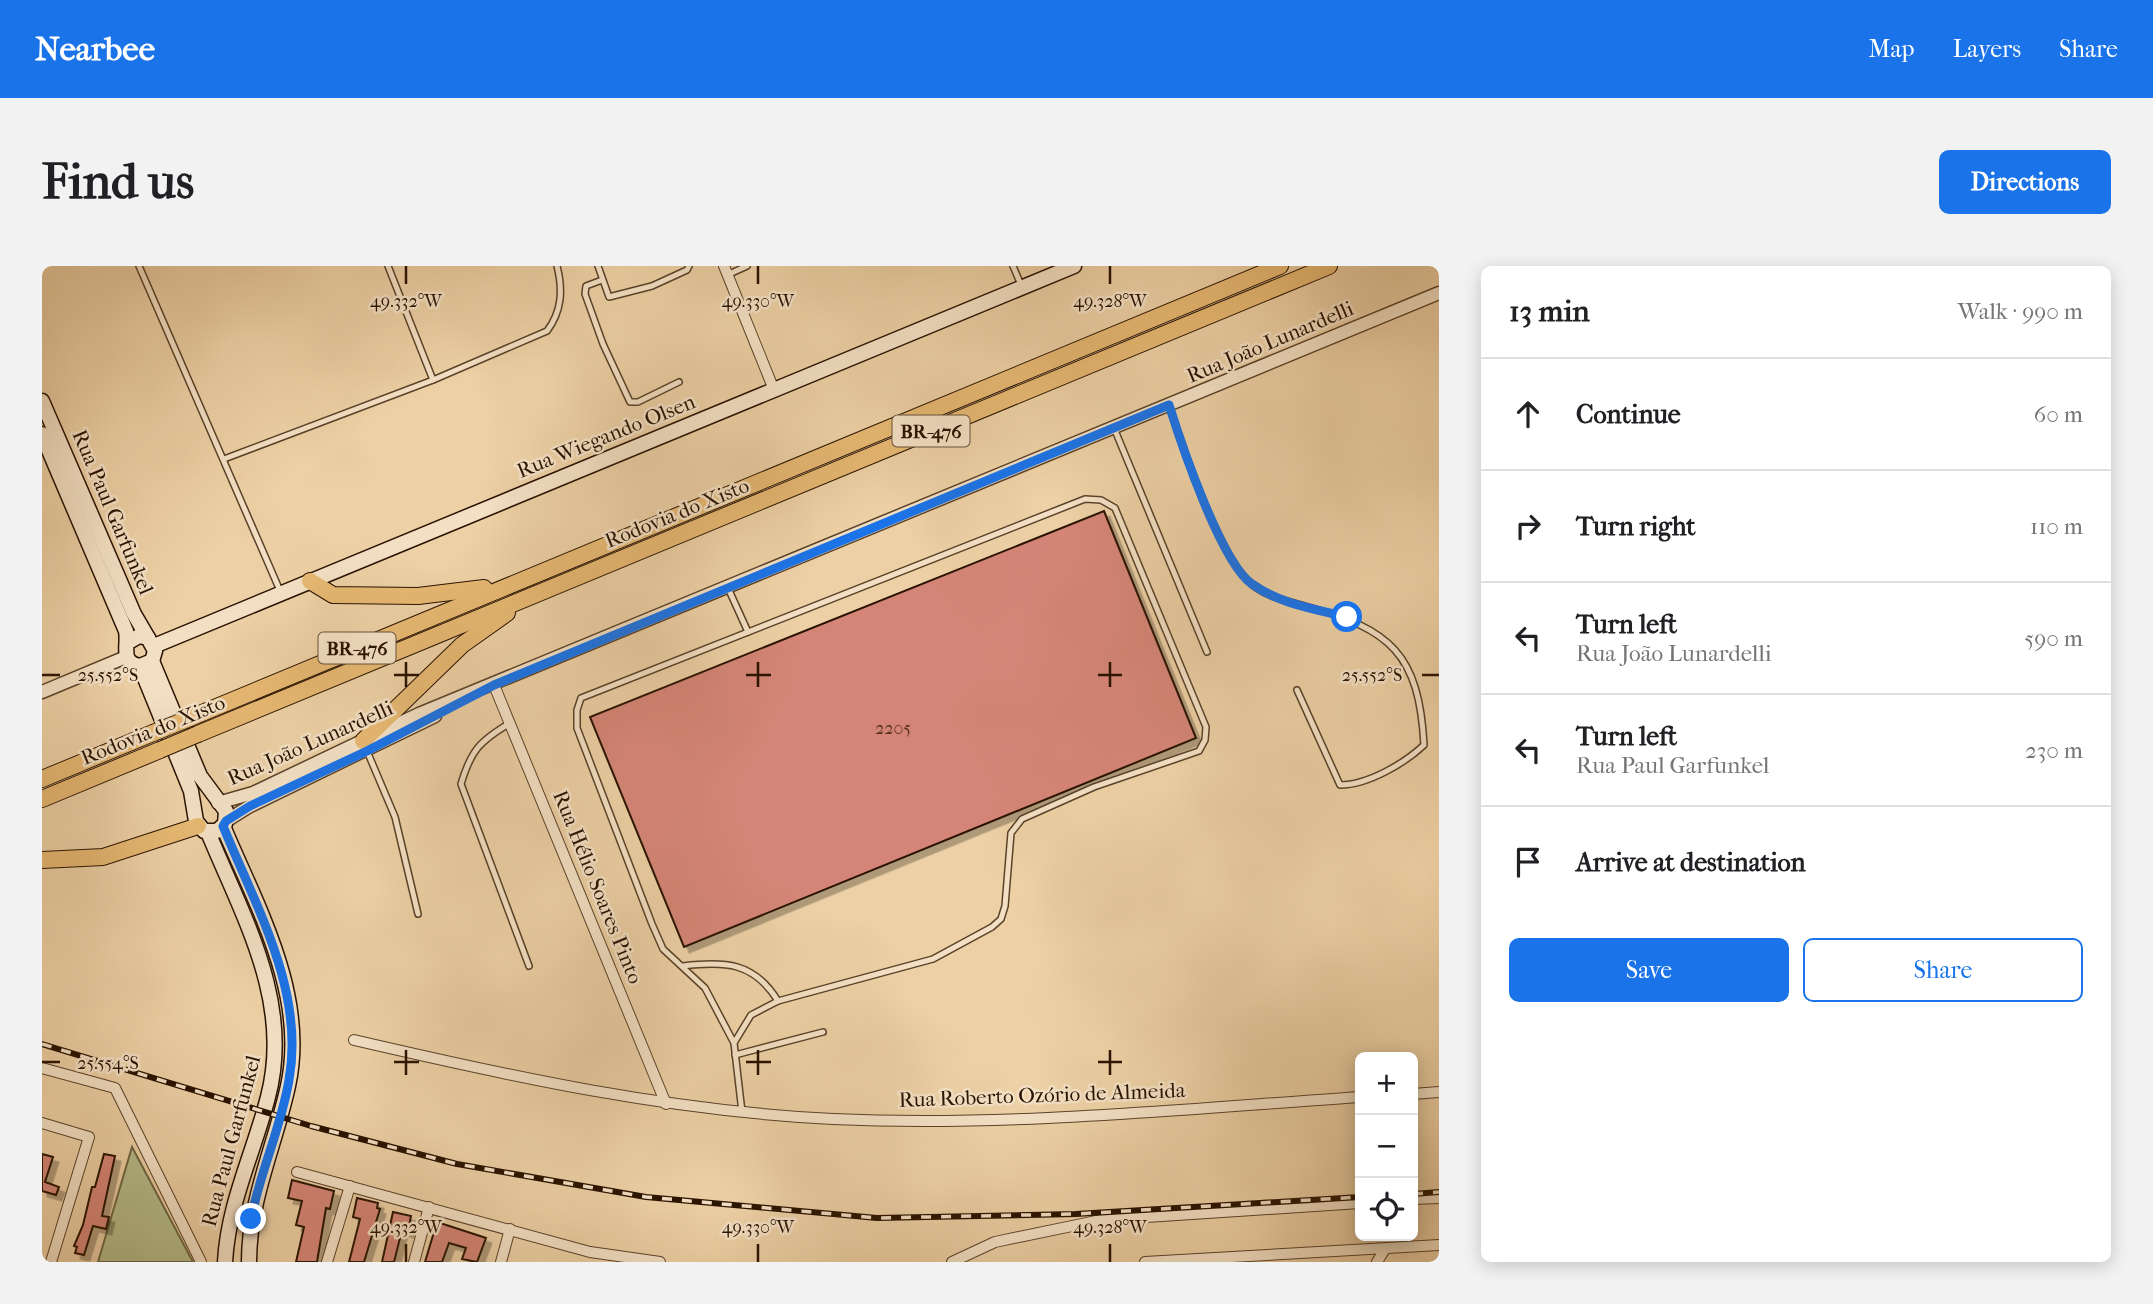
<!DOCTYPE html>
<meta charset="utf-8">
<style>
:root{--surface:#fff;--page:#f2f2f2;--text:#202124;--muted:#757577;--line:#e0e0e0;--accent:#1a73e8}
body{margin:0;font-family:"IM FELL French Canon",serif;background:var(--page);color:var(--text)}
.controls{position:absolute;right:21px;bottom:21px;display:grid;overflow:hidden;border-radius:10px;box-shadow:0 4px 18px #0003}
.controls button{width:63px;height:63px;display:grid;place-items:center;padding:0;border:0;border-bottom:2px solid var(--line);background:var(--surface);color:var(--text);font:35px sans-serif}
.stop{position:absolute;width:21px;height:21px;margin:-16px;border:5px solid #1a73e8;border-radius:50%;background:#fff}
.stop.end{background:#1a73e8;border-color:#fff;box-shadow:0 2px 7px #0008}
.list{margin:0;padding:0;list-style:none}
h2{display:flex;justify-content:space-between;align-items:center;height:91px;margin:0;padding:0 28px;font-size:30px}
h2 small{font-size:23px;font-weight:400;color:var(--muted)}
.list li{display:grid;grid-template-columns:46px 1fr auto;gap:21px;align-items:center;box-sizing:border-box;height:112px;padding:0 28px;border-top:2px solid var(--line)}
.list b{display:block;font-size:26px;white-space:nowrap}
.list p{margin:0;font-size:23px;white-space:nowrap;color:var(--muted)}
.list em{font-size:23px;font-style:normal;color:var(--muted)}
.actions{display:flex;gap:14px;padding:21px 28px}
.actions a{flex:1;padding:16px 0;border:2px solid var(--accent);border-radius:10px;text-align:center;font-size:24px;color:var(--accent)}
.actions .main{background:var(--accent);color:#fff}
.icon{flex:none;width:38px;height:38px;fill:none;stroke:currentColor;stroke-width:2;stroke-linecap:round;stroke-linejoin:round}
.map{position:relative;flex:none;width:1397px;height:996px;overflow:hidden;border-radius:10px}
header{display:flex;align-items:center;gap:42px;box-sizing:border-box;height:98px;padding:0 35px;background:var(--accent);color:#fff}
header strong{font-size:33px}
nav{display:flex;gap:38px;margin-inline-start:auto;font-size:24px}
.intro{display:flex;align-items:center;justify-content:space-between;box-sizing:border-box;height:168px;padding:0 42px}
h1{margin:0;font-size:49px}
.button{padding:18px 32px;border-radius:10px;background:var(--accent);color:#fff;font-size:24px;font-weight:700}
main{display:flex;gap:42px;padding:0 42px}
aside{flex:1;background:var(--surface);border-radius:10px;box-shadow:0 4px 18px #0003}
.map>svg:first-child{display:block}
</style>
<header>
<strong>Nearbee</strong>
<nav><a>Map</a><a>Layers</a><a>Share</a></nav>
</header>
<div class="intro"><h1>Find us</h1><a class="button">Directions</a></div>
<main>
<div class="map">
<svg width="1397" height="996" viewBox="0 0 1397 996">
<defs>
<filter id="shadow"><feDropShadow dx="5.5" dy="5.5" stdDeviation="0" flood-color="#0004"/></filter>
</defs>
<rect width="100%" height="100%" fill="#edd0a5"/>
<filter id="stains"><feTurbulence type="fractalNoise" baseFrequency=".00286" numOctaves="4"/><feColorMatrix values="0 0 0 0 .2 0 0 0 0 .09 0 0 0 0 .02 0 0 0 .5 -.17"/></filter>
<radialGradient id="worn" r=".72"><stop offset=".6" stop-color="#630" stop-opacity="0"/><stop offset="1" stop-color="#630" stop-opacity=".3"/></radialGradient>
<!-- green -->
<path fill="#b5bc89" stroke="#6f6744" stroke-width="2" d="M90 881 151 996H56Z"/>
<!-- building -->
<g fill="#d58577" stroke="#291200" stroke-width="2" filter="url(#shadow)">
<path d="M1062 245 1154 472 642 681 548 451Z"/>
<path d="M0 888 11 891 3 916 17 921 14 929 0 925Z"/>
<path d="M62 888 73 890 60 950 67 951 64 963 51 960 42 989 33 987 35 981 32 980 41 959 50 921H53Z"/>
<path d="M250 914 292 925 288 943 284 942 275 996H254L262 961 254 959 260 935 246 932Z"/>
<path d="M315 932 336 937 335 942 338 943 322 996H307L318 953 311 951Z"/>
<path d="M351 946 369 950 366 966 360 964 352 996H340Z"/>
<path d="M395 956 444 972 435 996 420 993 424 982 407 977 400 996H383Z"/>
</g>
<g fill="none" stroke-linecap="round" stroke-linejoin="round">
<!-- service casing -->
<g stroke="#5a4229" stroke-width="8">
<g id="service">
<path d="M97 0 239 327"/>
<path d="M346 0 391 114"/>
<path d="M556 0 567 31 610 20 645 4 647 0"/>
<path d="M971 0 979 19"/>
<path d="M685 9 705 0"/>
<path d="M560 14 544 20 543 28 561 78 588 136H596L637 116"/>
<path d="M1127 139C1141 183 1175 283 1205 314 1220 330 1244 335 1263 340 1349 363 1377 388 1382 479 1363 497 1326 519 1298 519L1255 424"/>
<path d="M1072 162 1165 386"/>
<path d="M182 193 391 114 505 65C520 45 521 24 515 0"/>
<path d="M686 322 706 366"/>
<path d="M468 457C438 475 429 484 419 518L487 700"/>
<path d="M325 485 353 551 376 648"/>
<path d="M641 700C683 695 712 696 736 735"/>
<path d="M692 777 709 749 736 735 891 693 950 661 959 653 963 640 969 567 980 553 1052 521 1157 485 1163 474 1164 461 1073 242 1059 234 1043 233 539 432 535 444V462L610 658 621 683 663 722 692 777 700 846"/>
<path d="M693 789 781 766"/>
</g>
</g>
<!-- minor casing -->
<g stroke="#5a4229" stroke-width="12">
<g id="minor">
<path d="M682 0 732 124"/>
<path d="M452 419 624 838"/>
<path d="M312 774C471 811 627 845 791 853 967 861 1143 843 1318 831"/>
<path d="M0 802 73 822 159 996"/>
<path d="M1371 828 1397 826"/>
<path d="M0 857 47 871 9 996"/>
<path d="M255 906 548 986 618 996"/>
<path d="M1371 933 1397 932"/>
<path d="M285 996 308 920"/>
<path d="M372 996 387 941"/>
<path d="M459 996 468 963"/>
<path d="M910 996 953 976 1059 954 1318 937"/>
<path d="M1103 996 1397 979"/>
<path d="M1335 996 1343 983"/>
</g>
</g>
<!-- tertiary casing -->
<g stroke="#5a4229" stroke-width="15">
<g id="tertiary">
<path d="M0 426 84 391"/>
<path d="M176 537 211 527 377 448 1397 27"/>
<path d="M184 555 208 540 393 450"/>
</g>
</g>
<!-- secondary casing -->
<g stroke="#291200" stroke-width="17">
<g id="secondary">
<path d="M0 135 92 348 106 372"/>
<path d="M0 168 84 365C87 380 77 396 98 400L110 395 113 385 106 372 97 370 85 377"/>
<path d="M112 380 1032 0"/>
<path d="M98 400 149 525 154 555 162 565H175L183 558 184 545 158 510 110 395"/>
<path d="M181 560C215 641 266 729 246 820 233 880 207 933 207 996"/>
<path d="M166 566C201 651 251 736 226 831 212 886 186 938 183 996"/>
</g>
</g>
<!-- trunk casing -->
<g stroke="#291200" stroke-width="18">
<g id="trunk">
<path d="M268 315 291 329 376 330 442 322"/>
<path d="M148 452 1238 0"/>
<path d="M156 468 1287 0"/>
<path d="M321 475 420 379 465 347"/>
<path d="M0 513 111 467"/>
<path d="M0 533 118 484"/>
<path d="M0 594 61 591 156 560"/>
</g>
</g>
<!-- service -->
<use href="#service" stroke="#f3e0c4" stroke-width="5"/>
<!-- minor -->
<use href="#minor" stroke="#f3e0c4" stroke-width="10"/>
<!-- tertiary -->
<use href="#tertiary" stroke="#f3e0c4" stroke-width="12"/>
<!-- secondary -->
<use href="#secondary" stroke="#f3e0c4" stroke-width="14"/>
<!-- trunk -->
<use href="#trunk" stroke="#e6b872" stroke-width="16"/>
<!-- rail casing -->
<g stroke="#291200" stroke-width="6">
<g id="rail">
<path d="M0 778 269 860 415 898 604 931 835 952 1034 948 1318 931"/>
<path d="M1371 928 1397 926"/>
</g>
</g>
<!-- rail -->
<use href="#rail" stroke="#f3e0c4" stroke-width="3.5" stroke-dasharray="10" stroke-linecap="butt"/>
<!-- trunk-bridge casing -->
<g stroke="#291200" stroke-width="18" stroke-linecap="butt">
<g id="trunk-bridge">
<path d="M111 467 148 452"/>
<path d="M118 484 156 468"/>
</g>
</g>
<!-- trunk-bridge -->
<use href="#trunk-bridge" stroke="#e6b872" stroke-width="16"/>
</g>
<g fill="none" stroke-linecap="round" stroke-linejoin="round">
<!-- route -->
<path stroke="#1a73e8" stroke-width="9" d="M209 953C218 906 239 862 247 814 263 725 214 641 181 560L184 555 208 540 325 485 452 419 1127 139C1139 177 1179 297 1210 318 1238 338 1272 343 1305 351"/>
</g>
<!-- ticks -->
<path fill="none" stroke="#291200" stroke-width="2.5" d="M364 0V18M716 0V18M1068 0V18M364 396V421M716 396V421M1068 396V421M0 409H18M352 409H377M704 409H729M1056 409H1080M1380 409H1397M364 784V809M716 784V809M1068 784V809M0 796H18M352 796H377M704 796H729M1056 796H1080M364 978V996M716 978V996M1068 978V996"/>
<g text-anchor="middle" stroke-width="5" stroke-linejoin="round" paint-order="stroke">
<!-- number labels -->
<g font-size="18" fill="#542f1e">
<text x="851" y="468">2205</text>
</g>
<!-- shield labels -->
<g fill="#f3e0c4" stroke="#66503b" stroke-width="2">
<rect x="850.5" y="149.5" width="77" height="31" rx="5"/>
<rect x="276.5" y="366.5" width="77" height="31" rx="5"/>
</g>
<g font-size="19" font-weight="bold" fill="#291200">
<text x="889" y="172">BR-476</text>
<text x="315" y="389">BR-476</text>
</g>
<!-- street labels -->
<g font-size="21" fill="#291200" stroke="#f3e0c4">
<text transform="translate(1228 76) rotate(-23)" y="7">Rua João Lunardelli</text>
<text transform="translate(564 170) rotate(-22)" y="7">Rua Wiegando Olsen</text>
<text transform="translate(71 246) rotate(67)" y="7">Rua Paul Garfunkel</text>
<text transform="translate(635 247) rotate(-22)" y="7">Rodovia do Xisto</text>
<text transform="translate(111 464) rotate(-22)" y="7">Rodovia do Xisto</text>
<text transform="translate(268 477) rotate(-24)" y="7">Rua João Lunardelli</text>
<text transform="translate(556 621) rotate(68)" y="7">Rua Hélio Soares Pinto</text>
<text transform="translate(1000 829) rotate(-2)" y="7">Rua Roberto Ozório de Almeida</text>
<text transform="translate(189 875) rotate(-75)" y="7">Rua Paul Garfunkel</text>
</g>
</g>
<g font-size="18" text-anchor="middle" fill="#291200" stroke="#f3e0c4" stroke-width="5" stroke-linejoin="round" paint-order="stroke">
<text x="364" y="41">49.332°W</text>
<text x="716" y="41">49.330°W</text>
<text x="1068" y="41">49.328°W</text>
<text x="66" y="415">25.552°S</text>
<text x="1330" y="415">25.552°S</text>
<text x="66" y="803">25.554°S</text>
<text x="364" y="967">49.332°W</text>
<text x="716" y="967">49.330°W</text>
<text x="1068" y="967">49.328°W</text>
</g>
<rect width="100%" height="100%" filter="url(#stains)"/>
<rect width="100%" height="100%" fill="url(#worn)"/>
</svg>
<div class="controls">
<button>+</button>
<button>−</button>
<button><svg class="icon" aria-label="locate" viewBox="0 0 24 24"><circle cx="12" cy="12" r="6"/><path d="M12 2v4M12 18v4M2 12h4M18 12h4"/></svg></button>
</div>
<div class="stop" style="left:1305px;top:351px"></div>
<div class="stop end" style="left:209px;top:953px"></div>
</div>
<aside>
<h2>13 min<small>Walk · 990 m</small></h2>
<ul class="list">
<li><svg class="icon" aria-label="ahead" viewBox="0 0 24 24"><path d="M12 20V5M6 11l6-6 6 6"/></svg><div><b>Continue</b></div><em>60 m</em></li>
<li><svg class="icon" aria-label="right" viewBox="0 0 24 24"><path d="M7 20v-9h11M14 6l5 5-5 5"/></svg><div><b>Turn right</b></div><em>110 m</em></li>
<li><svg class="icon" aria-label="left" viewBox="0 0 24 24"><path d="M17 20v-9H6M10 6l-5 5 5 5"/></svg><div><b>Turn left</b><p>Rua João Lunardelli</p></div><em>590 m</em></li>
<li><svg class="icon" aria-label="left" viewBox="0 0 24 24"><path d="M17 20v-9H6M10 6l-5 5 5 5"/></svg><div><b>Turn left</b><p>Rua Paul Garfunkel</p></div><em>230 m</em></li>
<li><svg class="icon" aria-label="arrive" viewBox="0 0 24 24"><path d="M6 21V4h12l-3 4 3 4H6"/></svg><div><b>Arrive at destination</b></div></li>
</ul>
<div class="actions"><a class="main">Save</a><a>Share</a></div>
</aside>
</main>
